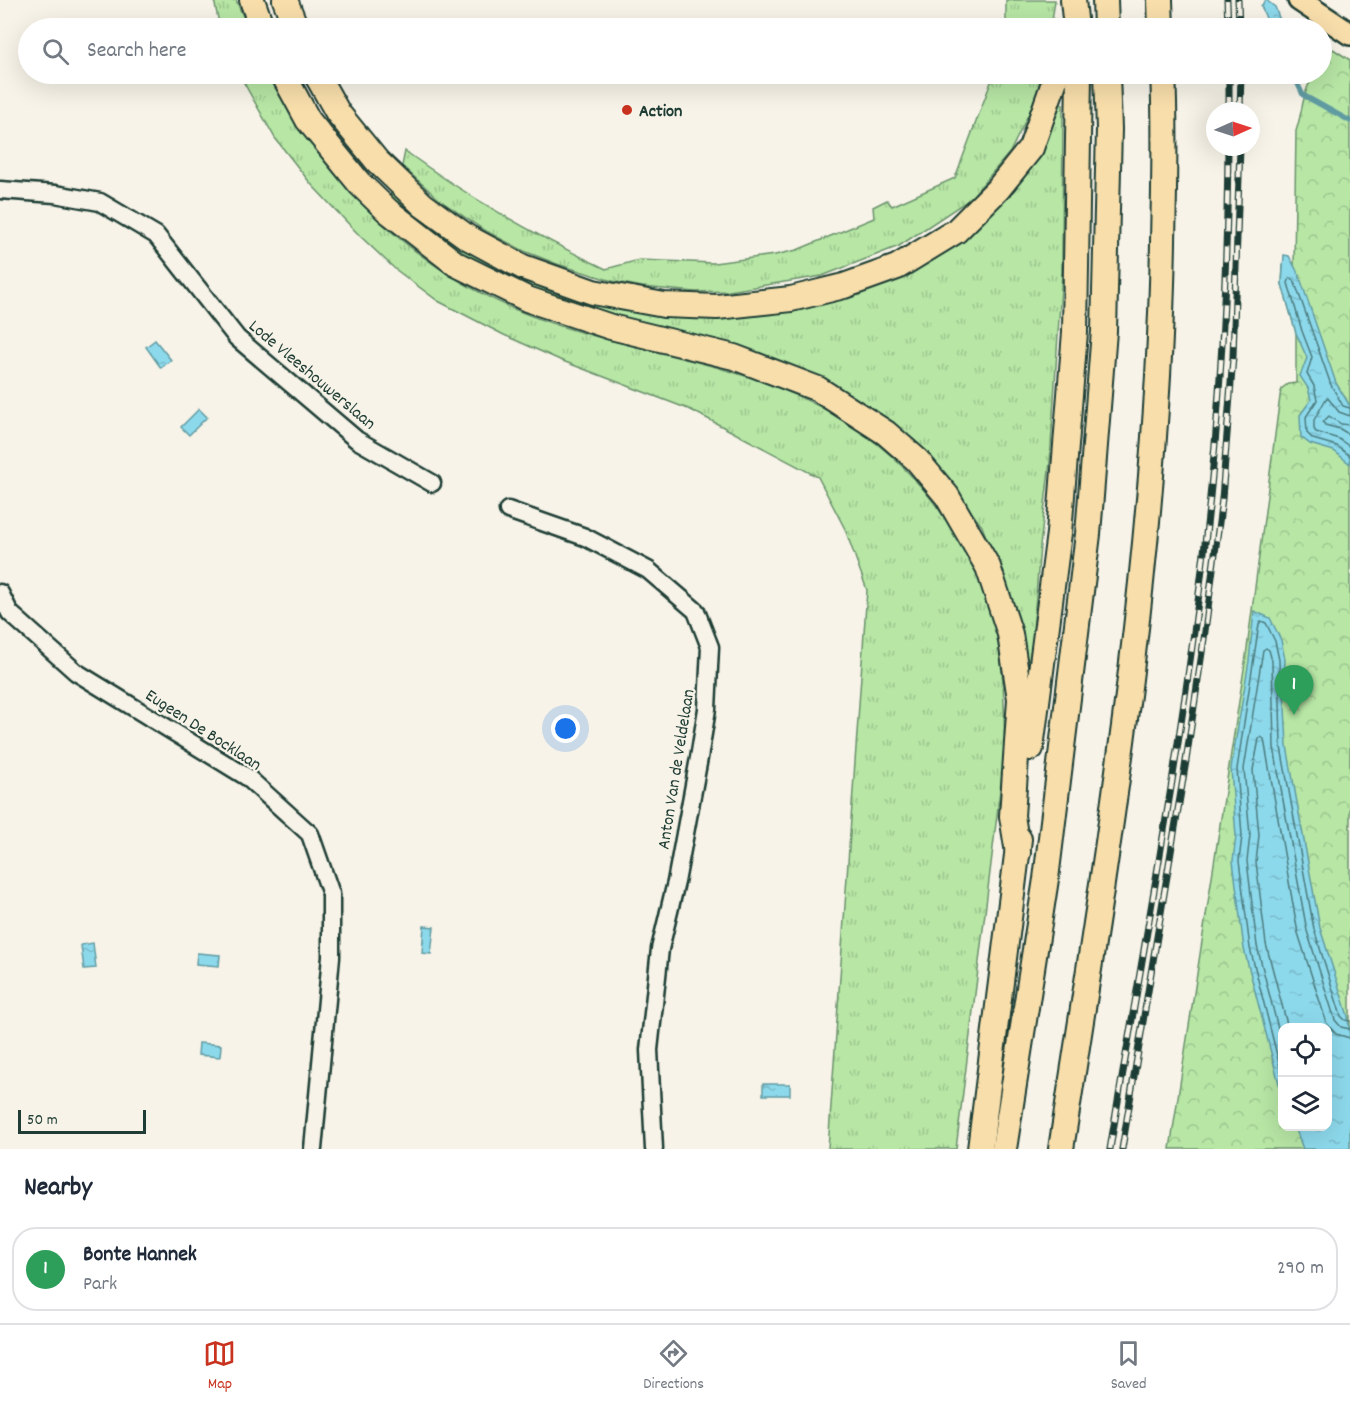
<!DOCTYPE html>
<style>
:root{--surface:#fff;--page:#f6f6f7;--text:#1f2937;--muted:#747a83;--line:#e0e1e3;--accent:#c8321e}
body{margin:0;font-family:Dekko,sans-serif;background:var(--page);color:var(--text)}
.controls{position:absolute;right:18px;bottom:18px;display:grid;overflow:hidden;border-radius:12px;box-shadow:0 6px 24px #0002}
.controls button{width:54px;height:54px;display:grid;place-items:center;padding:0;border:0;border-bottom:2px solid var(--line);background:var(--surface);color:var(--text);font:30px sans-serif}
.compass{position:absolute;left:1206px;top:102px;width:54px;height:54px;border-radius:50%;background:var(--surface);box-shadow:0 6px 24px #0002;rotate:87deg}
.scale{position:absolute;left:18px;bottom:15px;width:128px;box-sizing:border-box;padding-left:6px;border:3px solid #1f3d34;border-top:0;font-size:16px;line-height:21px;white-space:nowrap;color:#1f3d34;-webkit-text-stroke:4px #f7f3e8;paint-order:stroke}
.you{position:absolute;left:566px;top:729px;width:21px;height:21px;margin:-15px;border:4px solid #fff;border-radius:50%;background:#1a73e8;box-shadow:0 0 0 9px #1a73e833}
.badge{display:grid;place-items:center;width:39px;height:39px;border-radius:50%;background:var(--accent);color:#fff;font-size:20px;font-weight:700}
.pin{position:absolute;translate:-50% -50px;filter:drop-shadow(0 2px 3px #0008)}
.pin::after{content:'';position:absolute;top:32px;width:21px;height:18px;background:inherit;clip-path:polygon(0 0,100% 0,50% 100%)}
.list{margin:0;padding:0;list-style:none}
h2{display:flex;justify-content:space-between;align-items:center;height:78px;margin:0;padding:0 24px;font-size:26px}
h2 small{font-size:20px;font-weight:400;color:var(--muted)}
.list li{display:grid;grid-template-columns:39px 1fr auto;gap:18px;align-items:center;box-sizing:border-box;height:84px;margin:0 12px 12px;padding:0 12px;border:2px solid var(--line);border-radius:24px}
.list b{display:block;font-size:22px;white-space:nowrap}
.list p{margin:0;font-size:20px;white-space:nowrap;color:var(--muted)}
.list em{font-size:20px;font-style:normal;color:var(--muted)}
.icon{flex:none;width:33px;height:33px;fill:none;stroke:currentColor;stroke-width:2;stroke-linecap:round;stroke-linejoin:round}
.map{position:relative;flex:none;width:1350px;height:1149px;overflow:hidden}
.search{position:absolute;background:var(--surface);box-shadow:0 6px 24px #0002;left:18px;right:18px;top:18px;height:66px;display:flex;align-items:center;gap:15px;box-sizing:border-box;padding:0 21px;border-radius:33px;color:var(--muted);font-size:22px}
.sheet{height:174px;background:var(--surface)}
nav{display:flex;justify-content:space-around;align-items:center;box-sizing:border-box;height:84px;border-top:2px solid var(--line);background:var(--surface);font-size:16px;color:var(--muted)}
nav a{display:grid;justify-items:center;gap:3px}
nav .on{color:var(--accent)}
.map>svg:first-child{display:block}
</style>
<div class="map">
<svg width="1350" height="1149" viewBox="0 0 1350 1149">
<defs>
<pattern id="grass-tufts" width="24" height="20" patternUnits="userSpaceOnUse" patternTransform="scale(1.5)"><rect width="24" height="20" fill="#b7e6a5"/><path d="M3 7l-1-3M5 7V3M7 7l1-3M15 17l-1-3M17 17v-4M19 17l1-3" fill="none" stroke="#9dc68f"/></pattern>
<pattern id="forest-crowns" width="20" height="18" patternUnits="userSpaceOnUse" patternTransform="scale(1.5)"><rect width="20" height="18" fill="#b7e6a5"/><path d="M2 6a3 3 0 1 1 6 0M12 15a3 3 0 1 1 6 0" fill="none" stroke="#9dc68f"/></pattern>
<pattern id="water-ripples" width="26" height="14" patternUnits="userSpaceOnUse" patternTransform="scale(1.5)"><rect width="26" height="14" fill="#8dd9ec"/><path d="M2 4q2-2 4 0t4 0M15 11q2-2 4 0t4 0" fill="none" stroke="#79bbcb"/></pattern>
</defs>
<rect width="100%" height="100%" fill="#f7f3e8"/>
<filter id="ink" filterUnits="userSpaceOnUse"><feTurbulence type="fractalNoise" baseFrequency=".0167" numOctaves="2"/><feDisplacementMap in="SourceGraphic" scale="12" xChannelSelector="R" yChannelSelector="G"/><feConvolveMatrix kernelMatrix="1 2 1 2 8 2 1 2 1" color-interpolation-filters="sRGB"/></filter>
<g filter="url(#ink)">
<!-- grass -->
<g fill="url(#grass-tufts)" stroke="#6b926c" stroke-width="1.5">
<path d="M214 0H236L248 28H220Z"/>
<path d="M1006 0H1055L1051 28H1006Z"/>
<path d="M239 74H268C321 176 405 261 512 308 579 337 653 349 723 369 822 398 894 439 951 527 967 551 981 578 989 606 1005 655 1005 706 1004 758L956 1149H828L867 590 845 529 818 477 691 410 560 360 504 335 438 301 395 269 360 236 311 184 275 138Z"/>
<path d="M994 74H1042L1035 101 1010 152 970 199 899 246 822 276 729 291 696 292 642 287 612 281 557 264 524 251 484 230 441 201 402 166 405 151C471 199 533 234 606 269L639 260 714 263 775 255 797 250 874 218 873 207 887 200 892 206 955 178Z"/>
<path d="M1061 104H1063L1062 271 1050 462 1040 546 1030 669H1025L1010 601 982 526 942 474 875 413 544 296 470 262 386 197 399 192 534 279 791 307 983 219 1014 189 1037 156Z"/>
</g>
<!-- forest -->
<path fill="url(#forest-crowns)" stroke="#6b926c" stroke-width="1.5" fill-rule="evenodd" d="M1333 49 1350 60V1149H1170L1246 656 1281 389 1288 384 1296 383V333L1282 284 1283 266H1294L1296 131C1303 111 1302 91 1315 74H1322V64ZM1282 1028H1328V1126H1282Z"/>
<!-- water -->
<g fill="url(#water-ripples)" stroke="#619ba2" stroke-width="1.5">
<path d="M1266 0 1275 7 1283 28H1270L1261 6Z"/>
<path d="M1284 255 1289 256 1299 275 1336 383 1350 406V464L1334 451 1310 444 1301 437 1300 415 1311 400 1308 388 1300 376 1307 358 1296 333 1282 284Z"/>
<path d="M155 340 171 360 161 368 146 347Z"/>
<path d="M199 409 207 417 189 435 181 427Z"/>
<path d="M1254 611 1270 618 1281 640 1285 660 1284 688 1287 746 1296 797 1320 928 1348 1016 1350 1039V1149H1303L1295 1127 1328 1126V1028H1282V1095L1244 949 1233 861 1236 836 1231 768 1249 661Z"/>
<path d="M424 926 434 927 431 954 422 953Z"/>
<path d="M93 943 96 968 84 969 81 945Z"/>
<path d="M197 953 220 955 219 966 196 964Z"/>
<path d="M199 1043 221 1045 220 1057 198 1055Z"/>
<rect x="763" y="1084" width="27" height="11"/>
</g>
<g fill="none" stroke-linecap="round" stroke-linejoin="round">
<!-- shore -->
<g stroke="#4b7b7e" stroke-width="1.5">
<path d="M1350 408 1343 406 1331 385 1294 280 1290 278 1288 283 1302 331 1312 357 1307 374 1314 386 1317 400 1306 417 1307 433 1313 439 1337 446 1350 456"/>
<path d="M1350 416 1339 412 1327 397 1314 420V429L1316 432 1339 439 1350 447"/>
<path d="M1350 425 1341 424 1329 416 1323 422 1325 425 1340 429 1350 435"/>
<path d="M1288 1028 1266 944 1256 862 1259 835 1253 770 1259 739 1261 737 1264 739 1298 933 1327 1024 1336 1034 1350 1038"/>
<path d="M1282 1044 1257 946 1247 861 1250 835 1244 769 1263 650 1266 648 1269 650 1272 661 1274 747 1283 800 1307 931 1335 1020 1341 1027 1350 1029"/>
<path d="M1282 1075 1250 948 1239 861 1242 836 1237 769 1259 624 1261 621 1266 623 1275 641 1279 660 1281 747 1314 929 1341 1016 1345 1020 1350 1021"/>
</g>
<!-- stream -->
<path stroke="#619ba2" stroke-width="5" d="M1293 74 1303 95 1350 121"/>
<!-- minor casing -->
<g stroke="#1f3d34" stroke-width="21">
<g id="minor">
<path d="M0 190 55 194 100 202 156 235 237 338 357 440 432 483"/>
<path d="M508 510 585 537 648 570 696 611 710 647 707 709 699 758 676 882 660 949 649 1050 654 1149"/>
<path d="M0 593 10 613 76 672 247 777 310 834 331 894V957L313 1149"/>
</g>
</g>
<!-- major casing -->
<g stroke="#1f3d34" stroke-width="26">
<path id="major" d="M1299 0 1350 34"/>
</g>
<!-- highway casing -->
<g stroke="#1f3d34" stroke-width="28">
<g id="highway">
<path d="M252 0 262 28"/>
<path d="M285 0 296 28"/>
<path d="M1073 0 1076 28"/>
<path d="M1105 0 1106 28"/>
<path d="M1160 0 1161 28"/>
<path d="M283 74 308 120 360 184 388 211 456 264 527 299 611 327 734 357 818 389 886 433 917 460 947 496 988 567 1010 634 1020 699 1012 816 1018 853"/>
<path d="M316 74 338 113 377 161 423 205 467 237 523 267 593 292 664 305 717 307 791 299 844 286 897 267 956 231 998 189 1031 148 1057 74"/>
<path d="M1031 748 1059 533 1075 332 1079 74"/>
<path d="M980 1149 1019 839"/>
<path d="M1004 1149 1046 879 1088 534 1104 331 1109 129 1107 74"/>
<path d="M1061 1149C1108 848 1158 547 1163 242 1164 186 1166 130 1163 74"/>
</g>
</g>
<!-- minor -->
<use href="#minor" stroke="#f7f3e8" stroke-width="16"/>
<!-- major -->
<use href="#major" stroke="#f8deab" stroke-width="21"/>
<!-- highway -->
<use href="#highway" stroke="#f8deab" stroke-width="24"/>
<!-- rail casing -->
<g stroke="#1f3d34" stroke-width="7">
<g id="rail">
<path d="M1227 0 1228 28"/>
<path d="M1238 0 1239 28"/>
<path d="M1229 111V74"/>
<path d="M1240 111 1241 74"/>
<path d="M1110 1149C1146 932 1188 715 1210 497 1222 381 1227 264 1228 147"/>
<path d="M1122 1149 1186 761 1204 639 1222 499 1233 357 1240 147"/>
</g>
</g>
<!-- rail -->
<use href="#rail" stroke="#f7f3e8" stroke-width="4.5" stroke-dasharray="14" stroke-linecap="butt"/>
</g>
</g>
<!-- markers -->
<circle fill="#c8321e" stroke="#f7f3e8" stroke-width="2" cx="627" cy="110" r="6"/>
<g text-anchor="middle" stroke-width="4.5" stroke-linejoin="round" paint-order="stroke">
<!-- poi labels -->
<g font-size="18" font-weight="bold" fill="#1f3d34" stroke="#f7f3e8" text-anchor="start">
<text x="639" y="116">Action</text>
</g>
<!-- street labels -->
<g font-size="18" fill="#1f3d34" stroke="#f7f3e8">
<text transform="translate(313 374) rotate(40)" y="6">Lode Vleeshouwerslaan</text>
<text transform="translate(204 729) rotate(33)" y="6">Eugeen De Bocklaan</text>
<text transform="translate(675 769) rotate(-81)" y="6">Anton Van de Veldelaan</text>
</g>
</g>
</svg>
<div class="controls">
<button><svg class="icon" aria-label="locate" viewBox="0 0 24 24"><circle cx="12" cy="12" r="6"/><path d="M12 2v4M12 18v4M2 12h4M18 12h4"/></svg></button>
<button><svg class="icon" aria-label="layers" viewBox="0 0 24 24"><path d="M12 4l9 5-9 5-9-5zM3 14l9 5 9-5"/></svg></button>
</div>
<svg class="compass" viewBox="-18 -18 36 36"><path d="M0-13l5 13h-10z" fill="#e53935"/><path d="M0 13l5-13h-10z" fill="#747a83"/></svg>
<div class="scale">50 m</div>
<div class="you"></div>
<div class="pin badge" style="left:1294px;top:715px;background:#2e9e5b">1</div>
<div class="search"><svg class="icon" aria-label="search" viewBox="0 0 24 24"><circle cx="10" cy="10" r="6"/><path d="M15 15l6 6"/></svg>Search here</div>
</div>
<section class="sheet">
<h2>Nearby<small></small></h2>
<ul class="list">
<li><span class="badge" style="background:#2e9e5b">1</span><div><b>Bonte Hannek</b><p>Park</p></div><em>290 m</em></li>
</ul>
</section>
<nav>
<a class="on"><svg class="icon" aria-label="map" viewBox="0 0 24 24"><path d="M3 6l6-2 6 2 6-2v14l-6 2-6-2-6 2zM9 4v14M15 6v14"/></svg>Map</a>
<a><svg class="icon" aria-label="directions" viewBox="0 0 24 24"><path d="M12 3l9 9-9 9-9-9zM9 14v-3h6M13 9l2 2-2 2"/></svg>Directions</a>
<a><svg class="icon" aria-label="saved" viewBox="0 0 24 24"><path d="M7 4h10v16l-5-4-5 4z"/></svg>Saved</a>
</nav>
